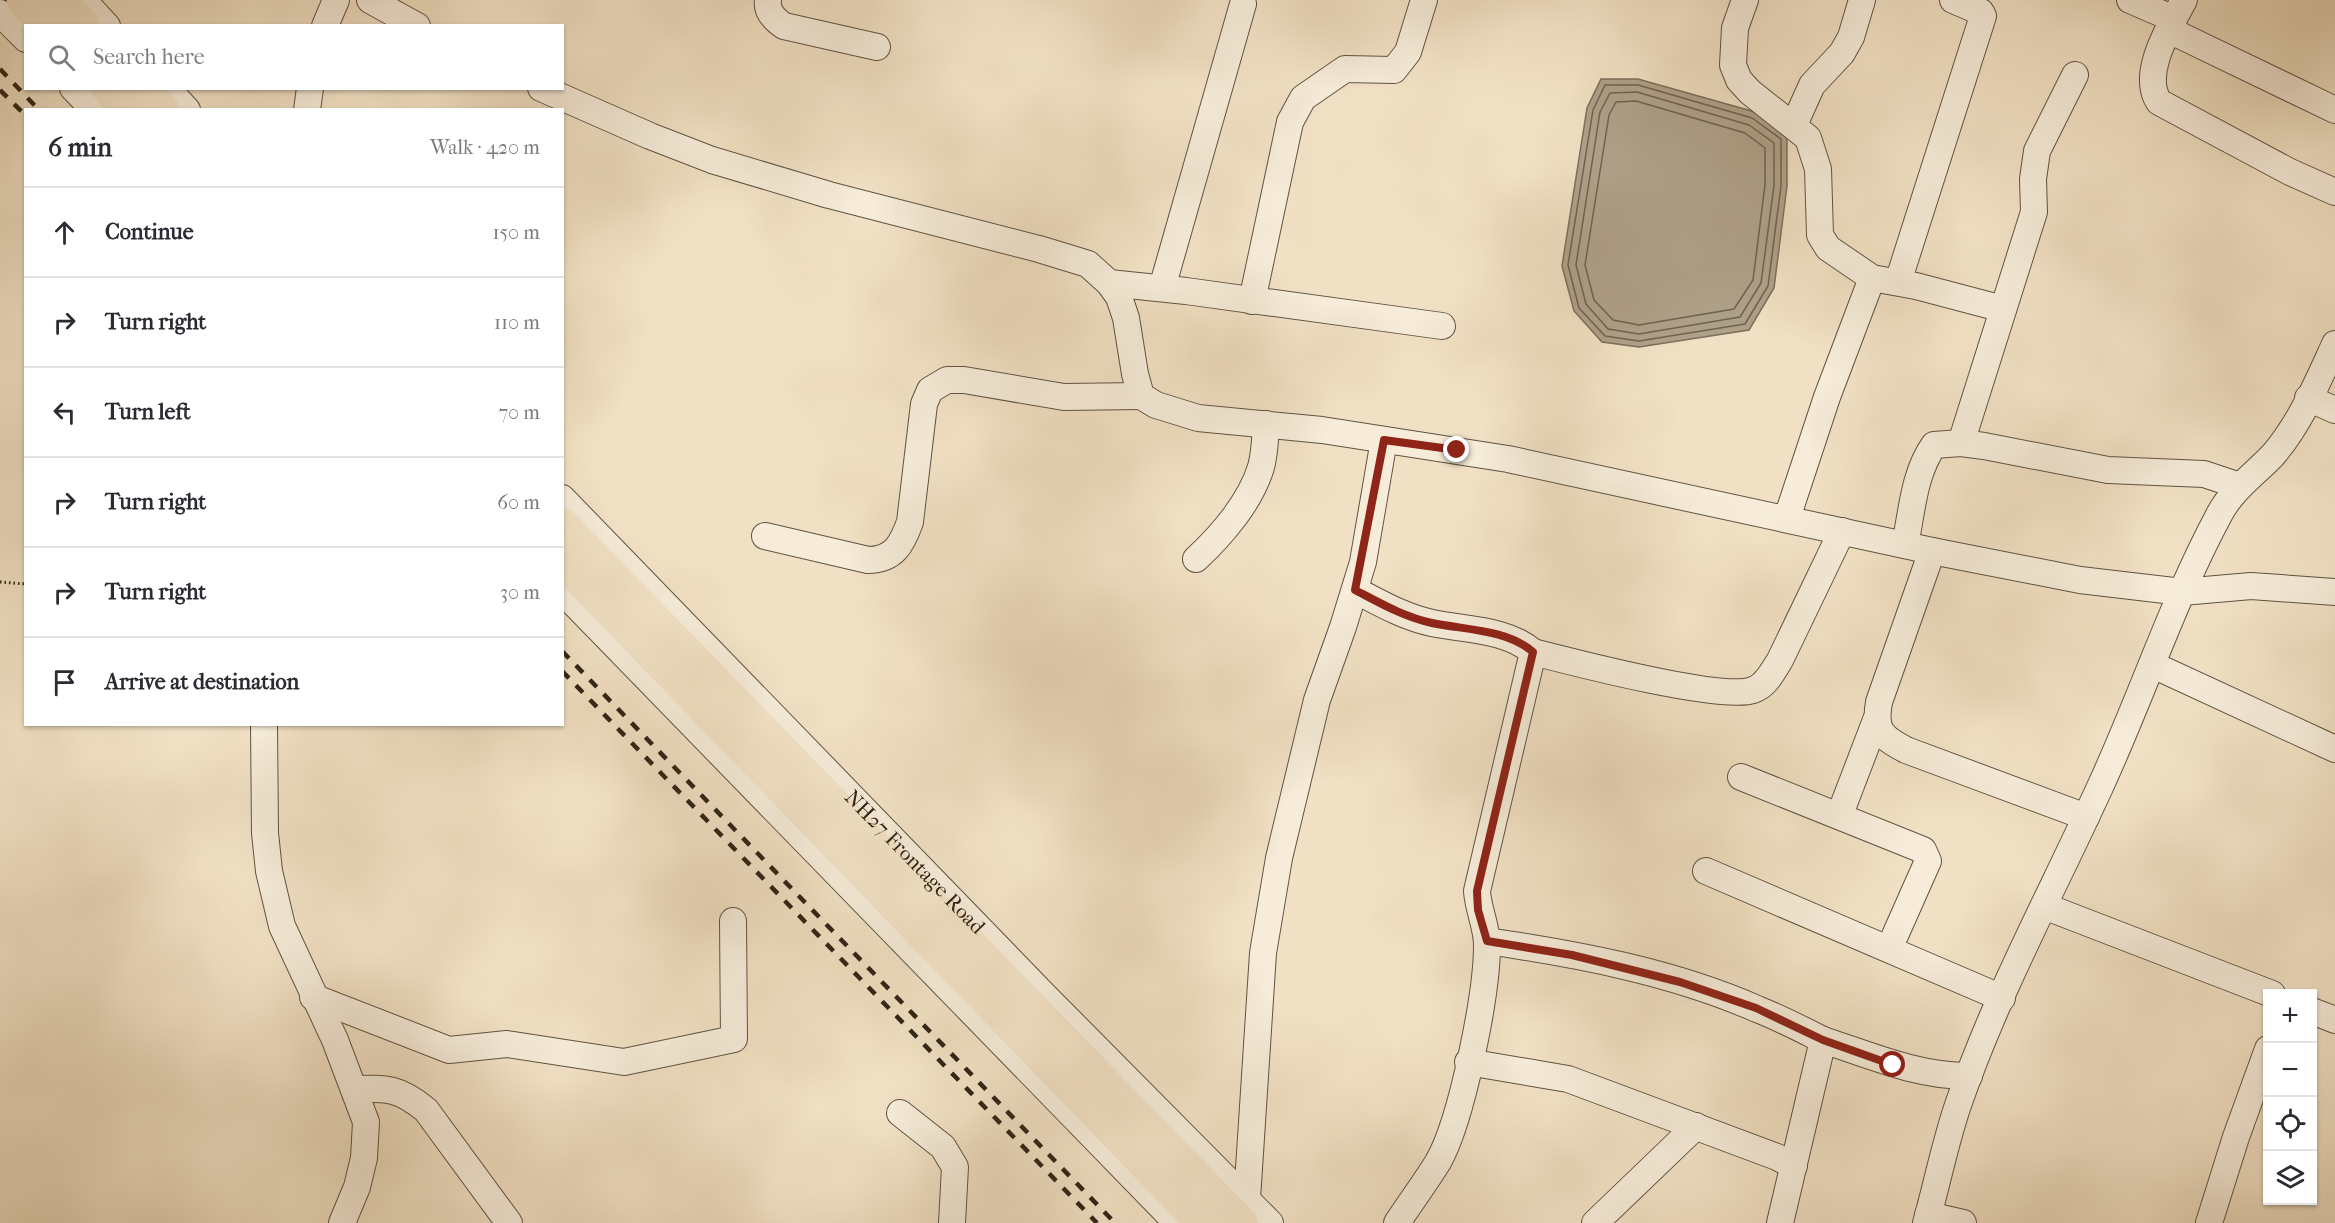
<!DOCTYPE html>
<meta charset="utf-8">
<style>
:root{--surface:#fff;--page:#f2f2f3;--text:#2b2b33;--muted:#7c7c81;--line:#e1e1e2}
body{margin:0;font-family:"IM FELL French Canon",serif;background:var(--page);color:var(--text)}
.controls{position:absolute;right:18px;bottom:18px;display:grid;overflow:hidden;border-radius:0px;box-shadow:0 2px 4px #0004}
.controls button{width:54px;height:54px;display:grid;place-items:center;padding:0;border:0;border-bottom:2px solid var(--line);background:var(--surface);color:var(--text);font:30px sans-serif}
.stop{position:absolute;width:18px;height:18px;margin:-14px;border:4px solid #8f2418;border-radius:50%;background:#fff}
.stop.end{background:#8f2418;border-color:#fff;box-shadow:0 2px 6px #0008}
.list{margin:0;padding:0;list-style:none}
h2{display:flex;justify-content:space-between;align-items:center;height:78px;margin:0;padding:0 24px;font-size:26px}
h2 small{font-size:20px;font-weight:400;color:var(--muted)}
.list li{display:grid;grid-template-columns:39px 1fr auto;gap:18px;align-items:center;box-sizing:border-box;height:90px;padding:0 24px;border-top:2px solid var(--line)}
.list b{display:block;font-size:22px;white-space:nowrap}
.list em{font-size:20px;font-style:normal;color:var(--muted)}
.icon{flex:none;width:33px;height:33px;fill:none;stroke:currentColor;stroke-width:2;stroke-linecap:round;stroke-linejoin:round}
.map{position:relative;flex:none;width:2335px;height:1223px;overflow:hidden}
.search{position:absolute;background:var(--surface);box-shadow:0 2px 4px #0004;left:24px;top:24px;width:540px;height:66px;display:flex;align-items:center;gap:15px;box-sizing:border-box;padding:0 21px;border-radius:0px;color:var(--muted);font-size:22px}
.panel{position:absolute;background:var(--surface);box-shadow:0 2px 4px #0004;left:24px;top:108px;width:540px;height:618px;border-radius:0px}
.map>svg:first-child{display:block}
</style>
<div class="map">
<svg width="2335" height="1223" viewBox="0 0 2335 1223">
<rect width="100%" height="100%" fill="#f1e1c4"/>
<filter id="stains"><feTurbulence type="fractalNoise" baseFrequency=".00333" numOctaves="4"/><feColorMatrix values="0 0 0 0 .2 0 0 0 0 .09 0 0 0 0 .02 0 0 0 .5 -.17"/></filter>
<radialGradient id="worn" r=".72"><stop offset=".6" stop-color="#630" stop-opacity="0"/><stop offset="1" stop-color="#630" stop-opacity=".3"/></radialGradient>
<!-- water -->
<path fill="#afa189" stroke="#7c6f5b" stroke-width="1.5" d="M1601 79H1638L1755 112 1787 136V186L1774 288 1749 330 1639 347 1602 342 1574 311 1562 266 1587 108Z"/>
<g fill="none" stroke-linecap="round" stroke-linejoin="round">
<!-- shore -->
<g stroke="#6f6250" stroke-width="1.5">
<path d="M1605 85H1638L1752 118 1781 139V186L1768 286 1745 324 1639 341 1605 336 1579 308 1568 265 1593 110Z"/>
<path d="M1637 92 1749 125 1774 143V186L1761 283 1740 317 1639 334 1608 329 1586 304 1576 265 1600 112 1610 93Z"/>
<path d="M1636 101 1745 133 1765 148V185L1753 280 1734 309 1639 325 1613 320 1594 300 1585 265 1609 115 1616 102Z"/>
</g>
<!-- minor casing -->
<g stroke="#605342" stroke-width="28">
<g id="minor">
<path d="M83 0 107 26"/>
<path d="M370 0 417 26"/>
<path d="M768 0C766 12 775 20 784 26L877 47"/>
<path d="M1745 0 1735 28 1733 65 1739 80 1750 92 1808 138 1818 169 1820 235 1828 248 1872 278 1916 286 2003 309"/>
<path d="M2130 0 2174 19"/>
<path d="M2184 0C2170 26 2140 74 2159 102L2290 172 2335 192"/>
<path d="M0 13 26 39"/>
<path d="M325 26 336 0"/>
<path d="M2169 30 2335 110"/>
<path d="M73 88 94 110"/>
<path d="M167 88 187 110"/>
<path d="M541 88 650 136 712 160 829 195 1039 249 1088 264 1109 283 1119 297 1126 318 1135 374 1141 396 1156 405 1198 418 1322 430 1508 459 1932 551 2080 580 2182 592 2251 586 2335 592"/>
<path d="M307 110 310 88"/>
<path d="M1794 125 1812 85 1842 53 1851 37 1862 0"/>
<path d="M1898 282 1983 16 1981 12 1953 0"/>
<path d="M1109 283 1186 291 1442 326"/>
<path d="M1162 288 1243 4"/>
<path d="M1252 301 1290 122 1303 98 1345 69 1394 70 1408 52 1424 0"/>
<path d="M2308 398 2335 410"/>
<path d="M1961 443 2034 212 2033 179 2037 151 2075 75"/>
<path id="s1" d="M562 498 1043 994 1270 1223"/>
<path d="M1787 518 1827 397 1872 278"/>
<path d="M765 536 868 560C894 560 902 544 910 522L924 404 930 390 947 380H964L1064 397 1141 396"/>
<path d="M1905 545C1912 511 1914 473 1934 445L1961 443 1984 446 2108 470 2204 474 2240 486"/>
<path d="M1932 551 1879 702C1874 730 1881 737 1906 750L2086 817"/>
<path d="M1196 559C1222 535 1251 501 1261 467 1265 453 1265 439 1266 424"/>
<path d="M1355 590C1380 603 1404 617 1432 623 1465 630 1507 629 1533 652L1477 891C1478 909 1487 927 1487 945 1487 994 1462 1120 1438 1162 1425 1183 1410 1203 1397 1223"/>
<path d="M562 591 1177 1223"/>
<path d="M1533 652C1572 662 1722 701 1753 690 1766 686 1773 671 1780 660L1842 531"/>
<path d="M2153 665 2335 749"/>
<path d="M264 724 265 833 269 871 282 926 335 1040 366 1122 364 1158 357 1187 342 1223"/>
<path d="M1741 777 1923 850 1928 861 1889 949"/>
<path d="M1840 814 1876 720"/>
<path d="M1706 871 2002 998"/>
<path d="M2044 906 2272 994"/>
<path d="M1487 941C1577 954 1673 972 1757 1009 1780 1018 1801 1029 1823 1040"/>
<path d="M313 997 449 1050 507 1044 624 1062 734 1039 733 921"/>
<path d="M2312 1011 2335 1020"/>
<path d="M1468 1062 1568 1079 1777 1157 1794 1166"/>
<path d="M354 1089C388 1088 399 1088 426 1110L509 1223"/>
<path d="M900 1113 943 1147 955 1167 952 1223"/>
<path d="M1247 1199 1263 953 1279 858 1317 700 1343 627 1363 562 1384 440"/>
<path d="M1928 1215 1963 1223"/>
<path d="M1595 1223 1696 1126"/>
<path d="M1780 1223 1823 1040C1872 1056 1917 1076 1969 1076"/>
<path d="M1926 1223C1937 1184 1945 1143 1958 1105 1996 995 2052 892 2100 787 2142 696 2173 600 2220 513 2233 489 2255 474 2273 455 2300 424 2318 381 2335 344"/>
<path d="M2209 1223 2236 1137 2268 1049"/>
</g>
</g>
<!-- highway casing -->
<g stroke="#2f2416" stroke-width="36">
<g id="highway">
<path d="M23 0 48 26"/>
<path d="M59 0 84 26"/>
<path d="M108 88 128 110"/>
<path d="M143 88 163 110"/>
<path d="M562 524 1241 1223"/>
<path d="M562 561 1202 1223"/>
</g>
</g>
<!-- path -->
<path stroke="#2f2416" stroke-width="3" stroke-dasharray="1.5 3" stroke-linecap="butt" d="M0 582 26 584"/>
<!-- minor -->
<use href="#minor" stroke="#f6ecd9" stroke-width="26"/>
<!-- highway -->
<use href="#highway" stroke="#f1e1c4" stroke-width="33"/>
<!-- rail -->
<g stroke="#2f2416" stroke-width="4.5" stroke-dasharray="10 10" stroke-linecap="butt">
<path d="M0 69 39 110"/>
<path d="M0 90 26 116"/>
<path d="M562 651 1115 1223"/>
<path d="M562 671 1097 1223"/>
</g>
</g>
<g fill="none" stroke-linecap="round" stroke-linejoin="round">
<!-- route -->
<path stroke="#8f2418" stroke-width="8" d="M1457 450 1384 440 1355 590C1380 603 1404 617 1432 623 1465 630 1506 629 1533 652L1477 891 1478 910 1487 941 1572 955 1680 982 1756 1008 1823 1040 1893 1065"/>
</g>
<g text-anchor="middle" stroke-width="5" stroke-linejoin="round" paint-order="stroke">
<!-- street labels -->
<g font-size="21" fill="#2f2416" stroke="#f6ecd9">
<text dy="7" stroke="none"><textPath href="#s1" startOffset="507">NH27 Frontage Road</textPath></text>
</g>
</g>
<rect width="100%" height="100%" filter="url(#stains)"/>
<rect width="100%" height="100%" fill="url(#worn)"/>
</svg>
<div class="controls">
<button>+</button>
<button>−</button>
<button><svg class="icon" aria-label="locate" viewBox="0 0 24 24"><circle cx="12" cy="12" r="6"/><path d="M12 2v4M12 18v4M2 12h4M18 12h4"/></svg></button>
<button><svg class="icon" aria-label="layers" viewBox="0 0 24 24"><path d="M12 4l9 5-9 5-9-5zM3 14l9 5 9-5"/></svg></button>
</div>
<div class="stop" style="left:1893px;top:1065px"></div>
<div class="stop end" style="left:1457px;top:450px"></div>
<div class="search"><svg class="icon" aria-label="search" viewBox="0 0 24 24"><circle cx="10" cy="10" r="6"/><path d="M15 15l6 6"/></svg>Search here</div>
<section class="panel">
<h2>6 min<small>Walk · 420 m</small></h2>
<ul class="list">
<li><svg class="icon" aria-label="ahead" viewBox="0 0 24 24"><path d="M12 20V5M6 11l6-6 6 6"/></svg><div><b>Continue</b></div><em>150 m</em></li>
<li><svg class="icon" aria-label="right" viewBox="0 0 24 24"><path d="M7 20v-9h11M14 6l5 5-5 5"/></svg><div><b>Turn right</b></div><em>110 m</em></li>
<li><svg class="icon" aria-label="left" viewBox="0 0 24 24"><path d="M17 20v-9H6M10 6l-5 5 5 5"/></svg><div><b>Turn left</b></div><em>70 m</em></li>
<li><svg class="icon" aria-label="right" viewBox="0 0 24 24"><path d="M7 20v-9h11M14 6l5 5-5 5"/></svg><div><b>Turn right</b></div><em>60 m</em></li>
<li><svg class="icon" aria-label="right" viewBox="0 0 24 24"><path d="M7 20v-9h11M14 6l5 5-5 5"/></svg><div><b>Turn right</b></div><em>30 m</em></li>
<li><svg class="icon" aria-label="arrive" viewBox="0 0 24 24"><path d="M6 21V4h12l-3 4 3 4H6"/></svg><div><b>Arrive at destination</b></div></li>
</ul>
</section>
</div>
